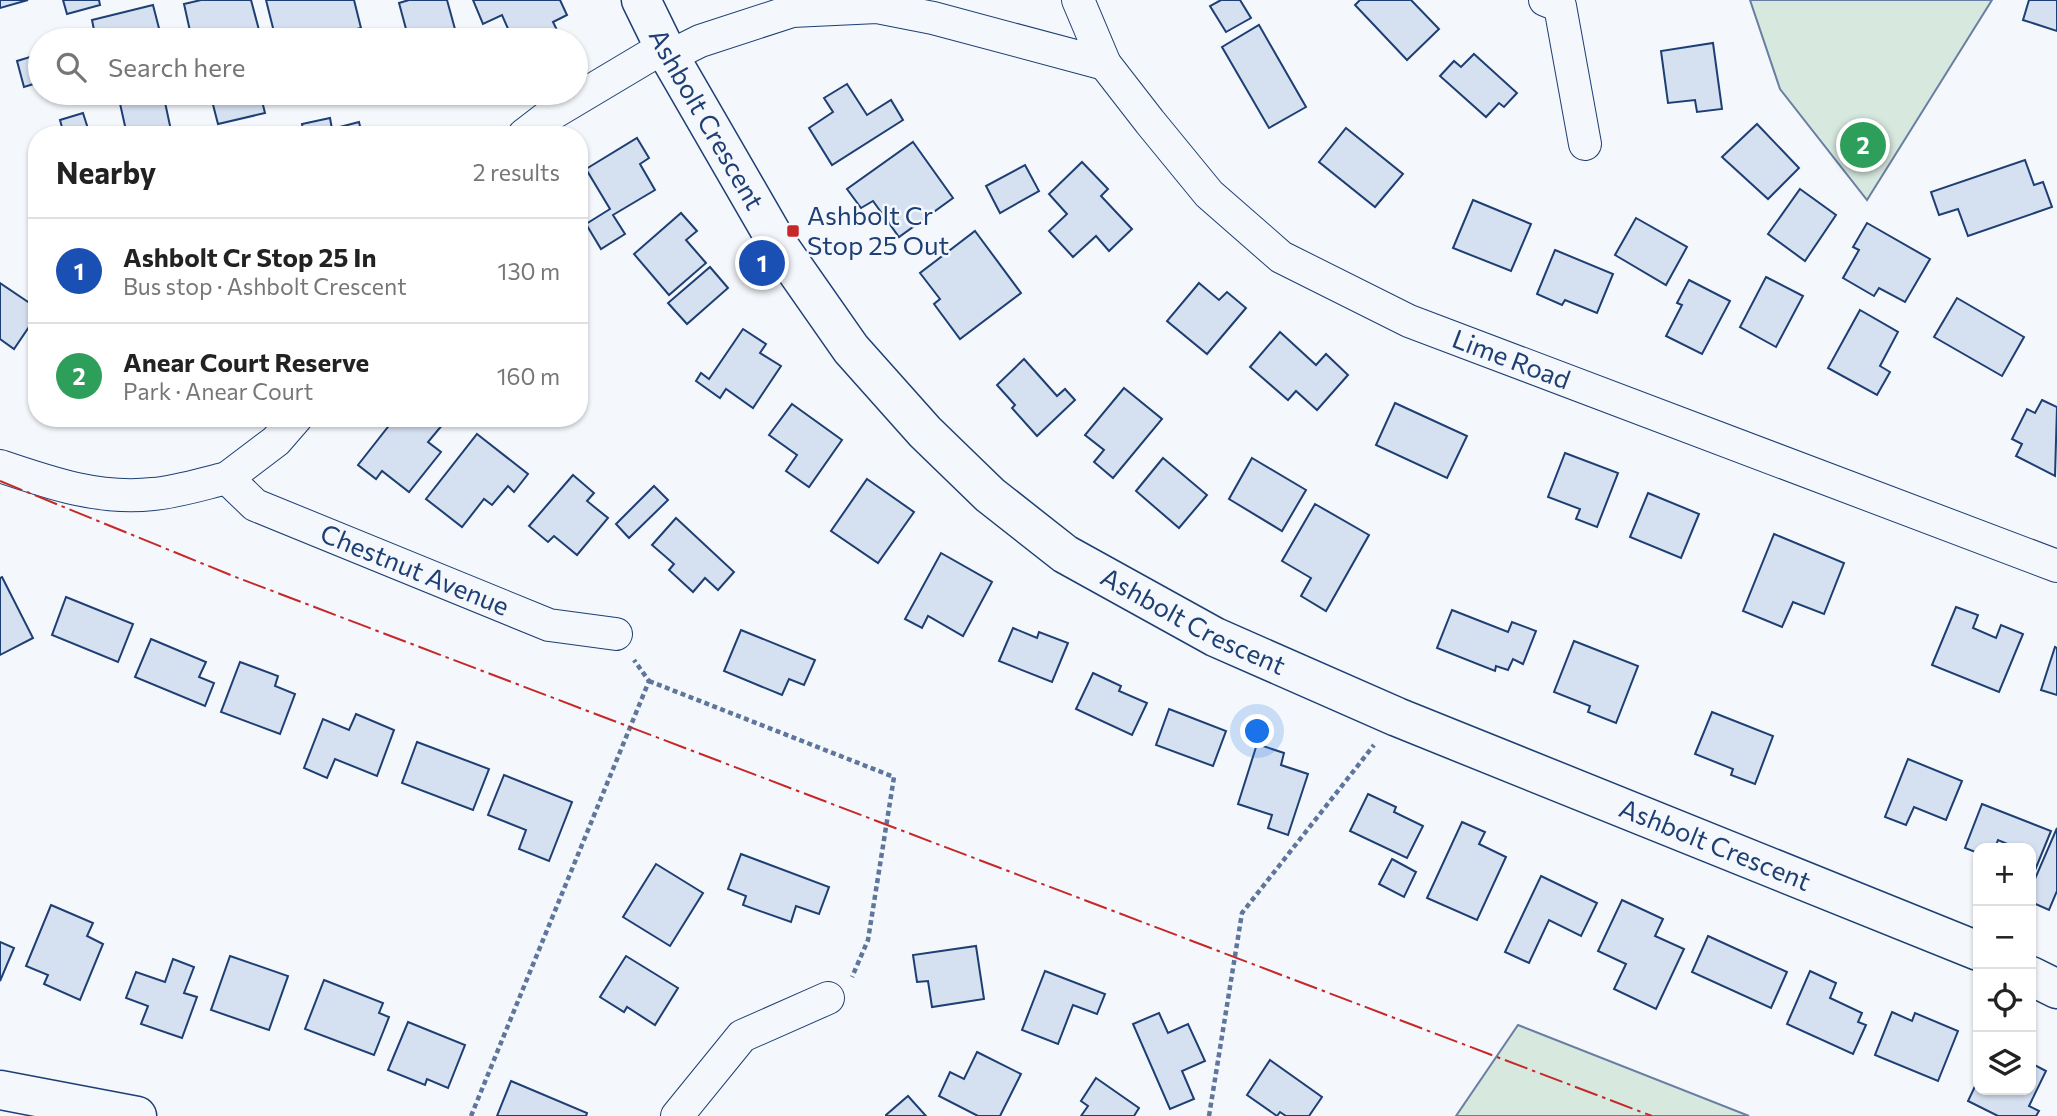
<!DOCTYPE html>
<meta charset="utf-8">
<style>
:root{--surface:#fff;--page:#f6f6f6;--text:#222;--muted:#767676;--line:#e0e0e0;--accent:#ea580c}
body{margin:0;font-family:Commissioner,sans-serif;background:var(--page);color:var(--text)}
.controls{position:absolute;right:21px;bottom:21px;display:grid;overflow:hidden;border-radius:14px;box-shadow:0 2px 5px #0004}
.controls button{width:63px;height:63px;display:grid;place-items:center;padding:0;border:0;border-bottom:2px solid var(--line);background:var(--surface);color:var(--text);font:35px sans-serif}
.you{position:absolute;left:1258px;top:732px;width:24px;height:24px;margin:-18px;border:5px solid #fff;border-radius:50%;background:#1a73e8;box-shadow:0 0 0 10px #1a73e833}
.badge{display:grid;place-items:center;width:46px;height:46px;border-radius:50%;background:var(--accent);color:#fff;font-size:23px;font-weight:700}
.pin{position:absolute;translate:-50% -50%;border:4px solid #fff;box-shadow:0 2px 7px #0006}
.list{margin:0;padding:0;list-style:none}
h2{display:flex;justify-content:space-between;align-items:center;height:91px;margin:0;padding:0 28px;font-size:30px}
h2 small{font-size:23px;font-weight:400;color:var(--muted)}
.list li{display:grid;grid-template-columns:46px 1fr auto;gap:21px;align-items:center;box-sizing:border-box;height:105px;padding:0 28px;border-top:2px solid var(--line)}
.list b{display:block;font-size:26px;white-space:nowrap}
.list p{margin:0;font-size:23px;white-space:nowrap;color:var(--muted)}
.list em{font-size:23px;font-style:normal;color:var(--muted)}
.icon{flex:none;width:38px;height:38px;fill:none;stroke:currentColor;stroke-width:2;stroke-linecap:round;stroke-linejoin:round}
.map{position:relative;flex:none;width:2057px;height:1116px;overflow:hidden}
.search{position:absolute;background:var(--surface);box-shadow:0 2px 5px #0004;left:28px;top:28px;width:560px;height:77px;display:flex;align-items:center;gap:18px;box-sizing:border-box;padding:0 24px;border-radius:38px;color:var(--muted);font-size:26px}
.panel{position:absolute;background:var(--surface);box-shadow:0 2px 5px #0004;left:28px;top:126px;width:560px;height:301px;border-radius:28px}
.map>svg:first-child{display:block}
</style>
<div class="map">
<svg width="2057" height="1116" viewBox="0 0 2057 1116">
<rect width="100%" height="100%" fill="#f4f7fb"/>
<!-- green -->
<g fill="#d7e8df" stroke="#687fa3" stroke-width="2">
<path d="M1750 0H1992L1867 200 1780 89Z"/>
<path d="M1518 1025 1749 1116H1456Z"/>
</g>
<!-- building -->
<g fill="#d5e0f0" stroke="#1d3f73" stroke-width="2">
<path d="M0 0H28L0 8Z"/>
<path d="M63 0H99L100 5 67 14Z"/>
<path d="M201 0H251L259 30 216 40H192L184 4Z"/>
<path d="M266 0H354L361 28 310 40H276Z"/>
<path d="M409 0H447L458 40H402L399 30 406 29 399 3Z"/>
<path d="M473 0H560L567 15 553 22 557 30 535 40H513L502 15 483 24Z"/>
<path d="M1221 0H1240L1251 18 1226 32 1210 6Z"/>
<path d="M1360 0H1411L1439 29 1407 60 1355 5Z"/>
<path d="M2029 0H2057V31L2023 20Z"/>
<path d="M153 5 162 40H96L92 20Z"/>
<path d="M1259 25 1306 107 1269 128 1222 47Z"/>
<path d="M1713 43 1722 109 1697 112 1695 100 1668 103 1661 51Z"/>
<path d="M40 54V82L24 87 17 61Z"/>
<path d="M1474 54 1517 93 1504 107 1499 103 1486 117 1440 76 1454 61 1461 67Z"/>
<path d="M847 84 867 115 891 100 903 120 832 165 809 128 833 112 824 98Z"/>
<path d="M146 93H163L172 135H127L119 99Z"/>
<path d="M210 93H260L265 113 218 124Z"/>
<path d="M433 93H455L434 98Z"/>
<path d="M83 113 90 135H52L63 131 60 120Z"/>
<path d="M330 118 332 129 359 122 362 135H304L302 124Z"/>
<path d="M1757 124 1799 168 1768 199 1722 157Z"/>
<path d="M1346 128 1403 174 1375 207 1319 162Z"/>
<path d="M637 138 649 158 640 164 655 190 613 215 625 234 601 249 586 224 610 209 586 169Z"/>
<path d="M913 142 953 198 899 237 873 201 861 208 847 189Z"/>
<path d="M2025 160 2034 185 2043 182 2052 207 1968 236 1958 209 1939 215 1931 192Z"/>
<path d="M1082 162 1108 189 1101 196 1132 229 1109 251 1096 236 1073 257 1049 231 1067 214 1049 194Z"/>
<path d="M1025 165 1039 191 1000 213 986 186Z"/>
<path d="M1800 189 1836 215 1805 261 1768 234Z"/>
<path d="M1473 200 1531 224 1511 271 1453 248Z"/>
<path d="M681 213 697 231 686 240 706 263 669 295 634 254Z"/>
<path d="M1636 218 1687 247 1666 285 1615 255Z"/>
<path d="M1867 223 1930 259 1905 302 1879 288 1874 296 1843 278 1859 250 1853 247Z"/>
<path d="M975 231 1021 293 960 339 934 304 940 299 920 273Z"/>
<path d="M1555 250 1613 274 1597 313 1565 300 1562 305 1537 294Z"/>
<path d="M710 267 728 288 687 324 668 303Z"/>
<path d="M1766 277 1803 296 1776 347 1740 327Z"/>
<path d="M1689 280 1730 301 1702 354 1666 336 1682 305 1677 303Z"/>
<path d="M0 283 37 308V315L14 349 0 339Z"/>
<path d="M1199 283 1219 300 1227 292 1246 308 1207 354 1167 321Z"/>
<path d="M1957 298 2024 337 2002 376 1934 337Z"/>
<path d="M1860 310 1898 332 1880 366 1890 372 1877 395 1828 368Z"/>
<path d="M743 329 766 344 760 353 781 366 753 408 726 389 720 398 696 381 701 373 709 379Z"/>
<path d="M1280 332 1316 365 1326 354 1348 375 1317 410 1296 391 1288 400 1250 367Z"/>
<path d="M1024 359 1057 396 1065 389 1075 400 1037 436 1012 408 1015 405 997 385Z"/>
<path d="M1124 388 1162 419 1113 478 1094 462 1104 450 1085 435Z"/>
<path d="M2042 400 2057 407 2055 476 2016 456 2022 444 2012 439 2027 409 2035 413Z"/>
<path d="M1395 403 1467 436 1447 478 1376 445Z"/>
<path d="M792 404 842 440 809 487 786 471 797 455 769 435Z"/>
<path d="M395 418H436L443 424 428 442 441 452 409 492 382 471 376 479 358 465Z"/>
<path d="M477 434 528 474 514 492 508 486 492 505 484 499 462 527 426 499Z"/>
<path d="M1565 453 1618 473 1597 527 1576 519 1580 509 1548 497Z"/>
<path d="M1163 458 1207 495 1179 528 1136 491Z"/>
<path d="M1252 458 1306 490 1282 531 1229 499Z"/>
<path d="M573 475 594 493 587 501 608 518 577 555 554 536 548 542 529 526Z"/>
<path d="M867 479 914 512 878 563 831 531Z"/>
<path d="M654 486 668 500 629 538 616 524Z"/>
<path d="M1648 493 1699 514 1681 558 1630 537Z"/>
<path d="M1315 504 1369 535 1326 611 1301 596 1311 578 1282 561Z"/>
<path d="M676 518 734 572 718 590 705 578 693 592 669 570 674 564 652 545Z"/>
<path d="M1774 534 1844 563 1824 614 1793 602 1782 627 1743 611Z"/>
<path d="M941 553 992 582 963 636 928 616 922 628 905 619Z"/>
<path d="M2 577 33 638 0 655V578Z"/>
<path d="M66 597 133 624 118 662 52 635Z"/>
<path d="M1956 607 1978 615 1973 628 1996 638 2001 625 2023 634 1999 692 1932 665Z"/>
<path d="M1452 610 1508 632 1512 622 1536 631 1523 664 1513 659 1508 670 1496 666 1495 671 1437 648Z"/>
<path d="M1013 628 1037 638 1039 632 1068 643 1052 682 999 661Z"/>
<path d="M741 630 815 660 804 685 789 679 782 695 724 671Z"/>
<path d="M151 639 206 662 199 677 214 683 205 706 135 677Z"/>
<path d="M1574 641 1638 666 1616 723 1588 712 1590 706 1554 692Z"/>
<path d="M2055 647 2057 648V695L2041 690Z"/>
<path d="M240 662 278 676 275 686 295 694 280 734 221 712Z"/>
<path d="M1093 673 1121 686 1119 691 1147 703 1132 735 1076 709Z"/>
<path d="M1169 709 1226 731 1213 766 1156 745Z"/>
<path d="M1712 712 1773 736 1755 784 1731 775 1733 769 1695 754Z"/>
<path d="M356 714 394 730 377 776 335 759 327 778 304 768 323 719 349 730Z"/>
<path d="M417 742 489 769 473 810 402 783Z"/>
<path d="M1257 744 1284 753 1281 765 1308 774 1288 835 1268 828 1272 815 1238 804Z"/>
<path d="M1908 759 1962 781 1946 820 1914 807 1906 825 1885 817Z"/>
<path d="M504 775 572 802 549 861 519 849 526 830 488 815Z"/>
<path d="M1368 794 1396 807 1394 812 1423 826 1407 858 1350 831Z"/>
<path d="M1982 804 2051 831 2033 875 2031 874V848H2017L1998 840 1995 848H1978V853L1965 848Z"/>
<path d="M1462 822 1485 832 1479 844 1506 857 1477 920 1427 898Z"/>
<path d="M2057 828V891L2049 910 2031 902V888Z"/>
<path d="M741 854 829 887 819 914 796 906 791 922 743 905 746 896 728 889Z"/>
<path d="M1392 859 1416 872 1404 897 1379 884Z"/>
<path d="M656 864 703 893 670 946 623 917Z"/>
<path d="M1541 876 1597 903 1581 936 1549 920 1529 963 1505 952Z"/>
<path d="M1622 900 1663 919 1655 936 1684 949 1656 1009 1614 989 1626 964 1598 951Z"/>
<path d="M51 905 93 923 87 936 103 944 80 1000 44 984 48 975 26 966Z"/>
<path d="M1708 936 1787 972 1771 1008 1692 972Z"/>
<path d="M0 942 14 948 0 981Z"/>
<path d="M976 946 984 999 932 1007 928 981 917 982 913 955Z"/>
<path d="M230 956 288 976 269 1030 211 1010Z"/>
<path d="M626 956 678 988 655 1025 627 1007 624 1012 600 997Z"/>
<path d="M173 959 194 967 184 993 197 997 182 1038 141 1024 148 1006 126 998 136 972 165 982Z"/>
<path d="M1045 971 1105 994 1097 1014 1073 1005 1058 1044 1022 1030Z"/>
<path d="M1810 971 1836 983 1830 998 1862 1013 1858 1022 1866 1025 1853 1054 1787 1024Z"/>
<path d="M324 980 383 1003 379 1013 389 1017 374 1055 305 1029Z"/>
<path d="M1892 1012 1912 1021 1915 1013 1958 1031 1938 1081 1875 1055Z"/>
<path d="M1159 1013 1168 1033 1188 1024 1205 1061 1182 1071 1194 1099 1170 1109 1133 1024Z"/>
<path d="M408 1022 465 1045 448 1088 427 1079 425 1085 388 1070Z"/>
<path d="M977 1052 1021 1074 1000 1116H978L939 1096 950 1072 964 1079Z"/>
<path d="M1270 1060 1322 1097 1309 1116H1286L1280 1112 1277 1116 1247 1095Z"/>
<path d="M2031 1063 2046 1071 2029 1106 2039 1111 2036 1116H1998L1968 1101 1978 1080V1090H2031Z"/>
<path d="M1096 1078 1139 1108 1134 1116H1081L1088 1106 1081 1101Z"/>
<path d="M511 1081 587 1113 586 1116H497Z"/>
<path d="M908 1096 926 1116H886V1115Z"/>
</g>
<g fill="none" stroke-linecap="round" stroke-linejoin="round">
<!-- street casing -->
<g stroke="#1d3f73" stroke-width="34">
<g id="street">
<path id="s1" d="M1078 0 1105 64 1150 122 1209 194 1281 257 1409 321 2057 566"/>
<path d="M1545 0 1560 6 1585 144"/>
<path d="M670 56 700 41 792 11 877 7 933 18 1105 64"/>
<path d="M524 135 550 115 664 47"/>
<path id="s2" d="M0 466C50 483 99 500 153 494 177 492 202 484 227 478L255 505 549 625 616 634"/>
<path d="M227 478 276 441 296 418"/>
<path d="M677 1116 742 1036 828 998"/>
</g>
</g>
<!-- secondary casing -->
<g stroke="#1d3f73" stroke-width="41">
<g id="secondary">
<path id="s3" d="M641 0 664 47 779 246 851 349 925 432 990 495 1065 554 1215 637 1397 717 1978 951"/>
<path d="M2031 976 2057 989"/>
<path d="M0 1090 137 1116"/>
</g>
</g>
<!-- path -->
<g stroke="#5e769c" stroke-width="4.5" stroke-dasharray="5 3.5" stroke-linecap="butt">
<path d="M649 681 894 777 868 940 852 977"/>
<path d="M471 1116 649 681 634 660"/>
<path d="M1209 1116 1242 913 1374 745"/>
</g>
<!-- street -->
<use href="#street" stroke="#f4f7fb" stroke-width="32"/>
<!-- secondary -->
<use href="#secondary" stroke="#f4f7fb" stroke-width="38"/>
<!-- power -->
<path stroke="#c62828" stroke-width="2" stroke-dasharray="24 5 3.5 5" stroke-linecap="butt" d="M0 481 233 576 1652 1116"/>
</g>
<!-- markers -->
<rect fill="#c62828" stroke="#f4f7fb" stroke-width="2.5" x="786" y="224" width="14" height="14" rx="3.5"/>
<g text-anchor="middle" stroke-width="5" stroke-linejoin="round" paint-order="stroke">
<!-- street labels -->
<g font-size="26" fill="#1d3f73" stroke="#f4f7fb">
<text dy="9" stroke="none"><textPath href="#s3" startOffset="136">Ashbolt Crescent</textPath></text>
<text dy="9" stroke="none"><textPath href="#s1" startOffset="584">Lime Road</textPath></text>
<text dy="9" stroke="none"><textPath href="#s2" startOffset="444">Chestnut Avenue</textPath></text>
<text dy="9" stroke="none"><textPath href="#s3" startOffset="850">Ashbolt Crescent</textPath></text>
<text dy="9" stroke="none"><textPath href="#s3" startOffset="1418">Ashbolt Crescent</textPath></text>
</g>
<!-- poi labels -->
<g font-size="26" fill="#1d3f73" stroke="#f4f7fb" text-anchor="start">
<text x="807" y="225">Ashbolt Cr<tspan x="807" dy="30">Stop 25 Out</tspan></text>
</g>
</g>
</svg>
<div class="controls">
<button>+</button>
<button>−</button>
<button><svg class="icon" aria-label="locate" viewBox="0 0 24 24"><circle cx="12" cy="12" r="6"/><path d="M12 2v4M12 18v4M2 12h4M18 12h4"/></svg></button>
<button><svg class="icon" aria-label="layers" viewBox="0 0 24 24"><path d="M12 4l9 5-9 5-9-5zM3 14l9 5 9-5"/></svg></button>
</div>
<div class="you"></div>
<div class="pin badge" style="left:762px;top:263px;background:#1a4fb4">1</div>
<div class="pin badge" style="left:1863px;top:145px;background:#2e9e5b">2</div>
<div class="search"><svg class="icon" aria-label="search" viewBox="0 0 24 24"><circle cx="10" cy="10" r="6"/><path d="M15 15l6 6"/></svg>Search here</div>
<section class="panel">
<h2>Nearby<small>2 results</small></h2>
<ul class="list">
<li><span class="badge" style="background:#1a4fb4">1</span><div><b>Ashbolt Cr Stop 25 In</b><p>Bus stop · Ashbolt Crescent</p></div><em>130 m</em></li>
<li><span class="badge" style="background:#2e9e5b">2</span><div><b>Anear Court Reserve</b><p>Park · Anear Court</p></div><em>160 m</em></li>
</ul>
</section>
</div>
